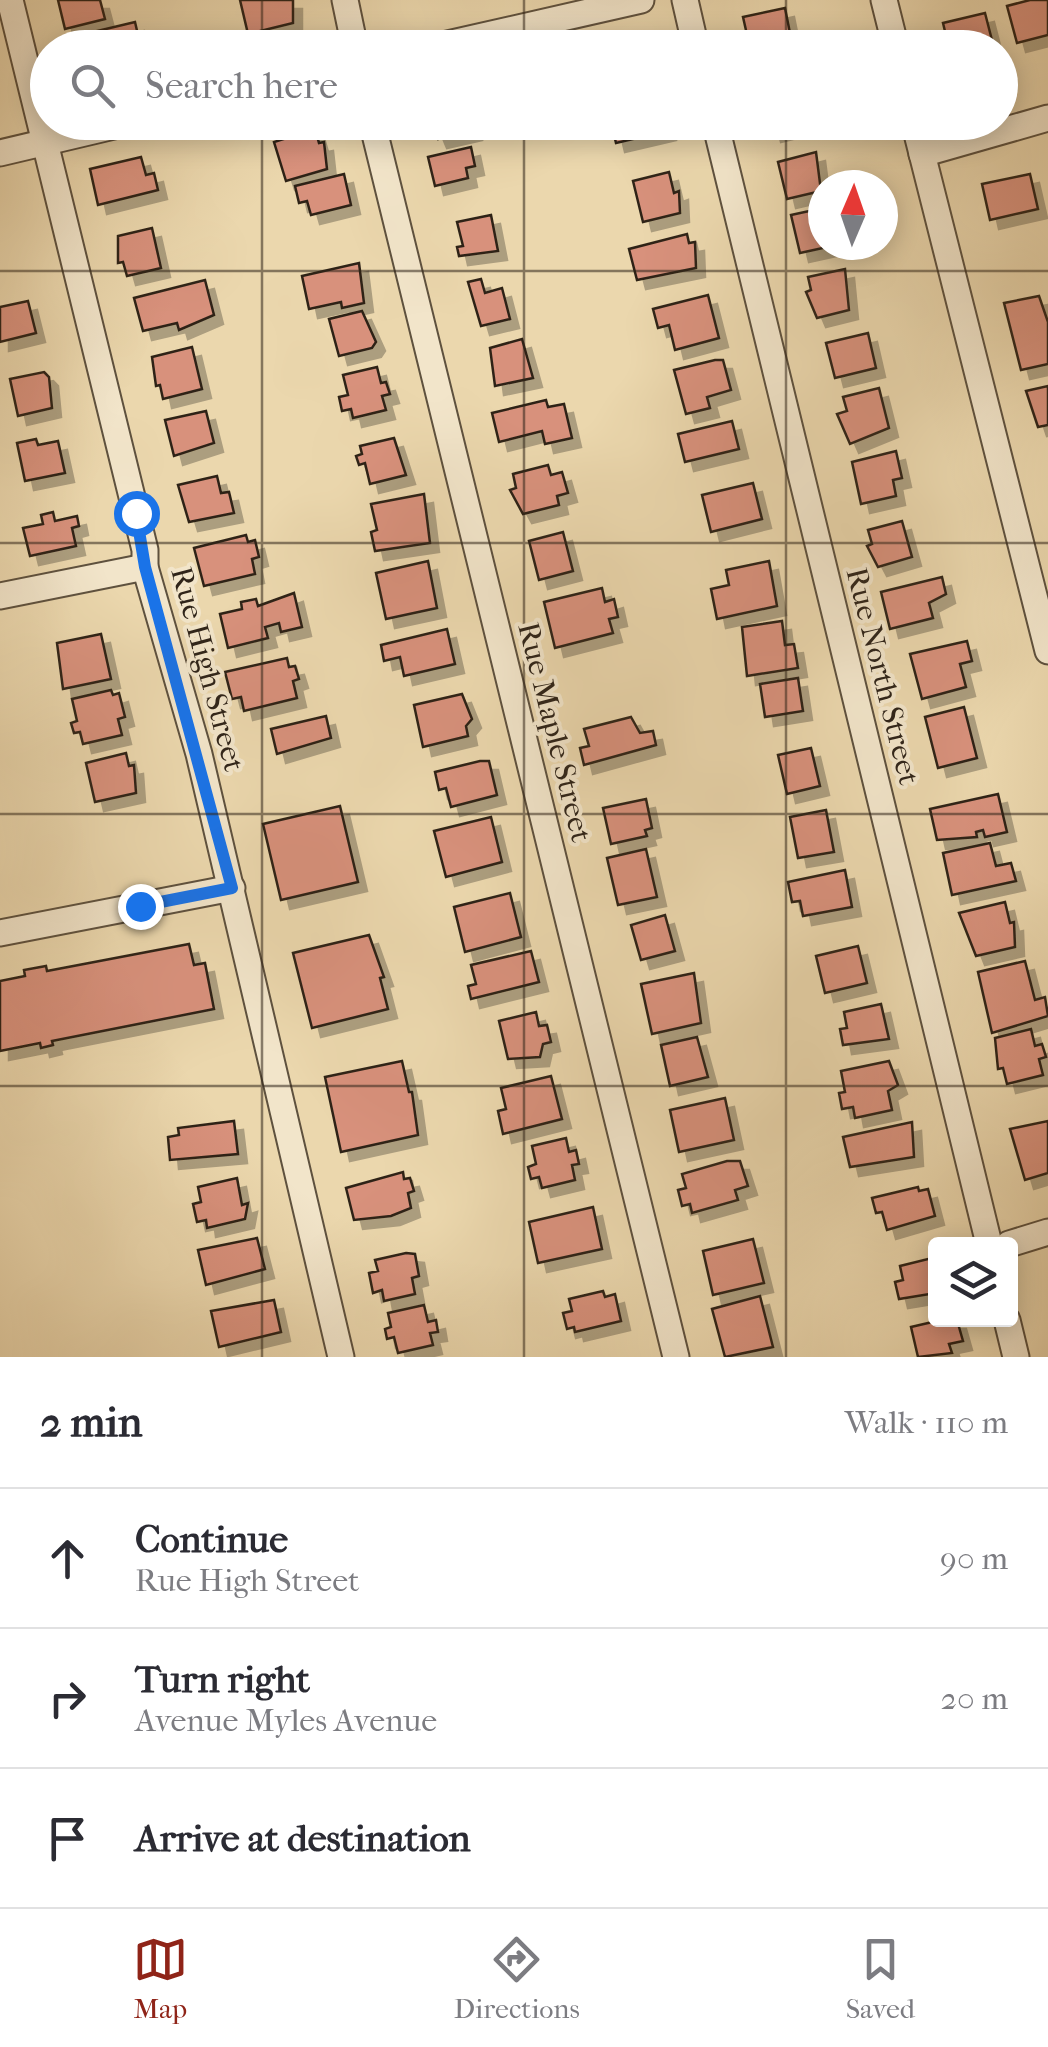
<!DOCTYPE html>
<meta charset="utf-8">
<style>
:root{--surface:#fff;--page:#f2f2f3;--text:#2b2b33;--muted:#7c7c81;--line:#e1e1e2;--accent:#8f2418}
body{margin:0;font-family:"IM FELL French Canon",serif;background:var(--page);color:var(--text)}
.controls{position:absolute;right:30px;bottom:30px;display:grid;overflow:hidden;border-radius:10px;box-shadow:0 5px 25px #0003}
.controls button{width:90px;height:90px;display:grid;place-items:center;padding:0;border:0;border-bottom:2px solid var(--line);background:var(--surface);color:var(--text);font:50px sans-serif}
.compass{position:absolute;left:808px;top:170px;width:90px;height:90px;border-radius:50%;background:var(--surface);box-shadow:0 5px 25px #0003;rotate:2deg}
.stop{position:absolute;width:30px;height:30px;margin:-22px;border:8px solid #1a73e8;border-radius:50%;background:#fff}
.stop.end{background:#1a73e8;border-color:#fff;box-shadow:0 2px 10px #0008}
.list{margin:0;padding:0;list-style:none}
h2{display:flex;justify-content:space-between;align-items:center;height:130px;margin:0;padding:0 40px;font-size:42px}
h2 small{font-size:32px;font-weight:400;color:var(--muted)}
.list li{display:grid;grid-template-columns:65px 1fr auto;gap:30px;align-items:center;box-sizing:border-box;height:140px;padding:0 40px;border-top:2px solid var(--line)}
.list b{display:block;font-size:38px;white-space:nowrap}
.list p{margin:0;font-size:32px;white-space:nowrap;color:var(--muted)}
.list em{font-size:32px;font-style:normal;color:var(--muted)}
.icon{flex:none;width:55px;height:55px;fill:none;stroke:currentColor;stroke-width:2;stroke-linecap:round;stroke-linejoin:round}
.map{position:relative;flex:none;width:1048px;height:1357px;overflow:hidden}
.search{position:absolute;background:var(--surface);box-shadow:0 5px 25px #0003;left:30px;right:30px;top:30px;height:110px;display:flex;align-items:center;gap:25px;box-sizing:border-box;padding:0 35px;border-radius:55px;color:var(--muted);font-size:38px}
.sheet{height:550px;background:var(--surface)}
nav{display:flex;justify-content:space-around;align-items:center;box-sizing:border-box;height:140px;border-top:2px solid var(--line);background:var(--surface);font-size:28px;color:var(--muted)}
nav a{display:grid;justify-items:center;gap:5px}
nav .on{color:var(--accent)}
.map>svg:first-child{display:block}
</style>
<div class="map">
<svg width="1048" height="1357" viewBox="0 0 1048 1357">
<defs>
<filter id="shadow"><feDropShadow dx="9" dy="9" stdDeviation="0" flood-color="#0004"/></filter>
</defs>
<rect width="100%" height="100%" fill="#ebd7ad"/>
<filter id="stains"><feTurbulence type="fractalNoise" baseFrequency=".002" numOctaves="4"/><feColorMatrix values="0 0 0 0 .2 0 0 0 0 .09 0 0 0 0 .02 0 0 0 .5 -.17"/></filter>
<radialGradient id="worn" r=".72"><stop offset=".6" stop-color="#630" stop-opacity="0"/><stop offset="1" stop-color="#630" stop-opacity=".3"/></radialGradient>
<!-- building -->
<g fill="#d8917c" stroke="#2f2419" stroke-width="2.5" filter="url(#shadow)">
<path d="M58 0H100L105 19 65 29Z"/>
<path d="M240 0H293V23L248 34Z"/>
<path d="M1030 0H1048V35L1017 43 1007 6Z"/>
<path d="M785 8 793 48H750L743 17Z"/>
<path d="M985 13 994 48H949L943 23Z"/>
<path d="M135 22 141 48H71L68 38Z"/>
<path d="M431 122H470L473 131 438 139Z"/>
<path d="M611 122H665L667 131 616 143Z"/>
<path d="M763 122H816L772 133 770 125Z"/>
<path d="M315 129 319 143 324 142 327 169 286 181 274 142Z"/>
<path d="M471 147 475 166 466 168 468 178 435 186 428 157Z"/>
<path d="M816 152 821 191 787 199 778 162Z"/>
<path d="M141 157 146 175 154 173 158 190 98 205 90 169Z"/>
<path d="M669 172 674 193 679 191 680 213 643 222 633 181Z"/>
<path d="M344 174 351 205 311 215 307 201 299 203 295 186Z"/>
<path d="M1030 174 1038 209 990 220 982 184Z"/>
<path d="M823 208V245L832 246 800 253 791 215Z"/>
<path d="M491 215 498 251 459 256 457 247 463 246 457 222Z"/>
<path d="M152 228 161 268 127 276 123 262 118 263V236Z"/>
<path d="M687 234 689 243 695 242 696 268 637 280 629 249Z"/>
<path d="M359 263 364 303 342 308 341 302 309 309 302 276Z"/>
<path d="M845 269 849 310 817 318 806 292 811 290 808 277Z"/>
<path d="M481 279 485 293 502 288 510 319 481 326 468 282Z"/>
<path d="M205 280 214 315 179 330 177 323 143 331 134 298Z"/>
<path d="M708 295 719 338 675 350 669 325 658 328 653 309Z"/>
<path d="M1039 296 1048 322V364L1021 370 1004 303Z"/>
<path d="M28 301 36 333 0 342V307Z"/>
<path d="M362 311 376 342 372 348 339 356 329 319Z"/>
<path d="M868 333 876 368 835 378 826 343Z"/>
<path d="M522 339 533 378 495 386 490 348Z"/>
<path d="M192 347 202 389 163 399 160 385 156 386 152 357Z"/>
<path d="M715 360H723L731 390 707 397 710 408 686 414 674 370Z"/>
<path d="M377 367 381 383 386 382 390 394 382 396 386 410 353 418 351 409 342 411 339 397 348 395 343 375Z"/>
<path d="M44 372 49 377 52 408 18 416 10 379Z"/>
<path d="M1048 386V425L1038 427 1026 391Z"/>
<path d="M879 388 889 428 850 444 837 414 847 411 843 397Z"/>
<path d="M546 400 548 407 564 404 572 438 545 444 542 431 499 442 492 413Z"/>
<path d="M206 411 214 443 174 456 165 420Z"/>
<path d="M732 421 739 449 685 462 678 434Z"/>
<path d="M394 438 406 475 370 484 365 463 359 465 356 456 362 454 360 446Z"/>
<path d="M36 439 38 445 58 441 65 473 25 481 17 443Z"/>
<path d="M896 451 902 478 893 480 896 496 861 504 852 462Z"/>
<path d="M548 465 551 475 562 472 568 493 557 496 559 505 523 514 510 490 516 488 513 474Z"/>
<path d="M217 476 221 493 229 492 234 513 189 522 178 485Z"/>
<path d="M753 483 762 519 711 532 702 495Z"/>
<path d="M424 494 430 543 375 551 371 532 377 530 371 504Z"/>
<path d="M53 512 55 521 77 516 79 526 72 528 76 546 30 556 23 528 43 524 41 515Z"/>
<path d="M902 521 912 557 878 567 867 546 872 544 868 530Z"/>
<path d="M563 532 573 571 539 580 529 541Z"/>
<path d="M246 535 248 542 255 540 259 557 252 559 255 574 204 586 194 548Z"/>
<path d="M428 561 437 608 386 619 376 573Z"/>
<path d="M769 561 777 606 717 619 711 589 729 585 726 570Z"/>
<path d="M942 577 946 594 929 603 933 618 890 629 881 592Z"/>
<path d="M602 588 605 602 614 599 618 617 609 619 613 633 555 648 544 602Z"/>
<path d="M294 593 302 627 281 632 279 623 265 627 268 638 228 648 220 614 242 609 241 602 256 599 258 606Z"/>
<path d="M782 621 785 645 794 644 798 668 747 676 742 627Z"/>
<path d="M447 629 455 664 404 676 400 657 384 661 381 645Z"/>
<path d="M101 634 111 679 63 689 57 643Z"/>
<path d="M967 641 972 661 960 664 966 687 922 699 910 654Z"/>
<path d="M287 658 289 667 295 666 299 679 293 681 297 698 244 711 241 697 232 699 225 672Z"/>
<path d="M798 678 803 711 765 717 760 684Z"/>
<path d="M111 690 113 695 119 693 125 717 118 719 122 735 83 744 80 732 74 733 71 723 77 721 72 699Z"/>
<path d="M462 694 472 719 466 726 468 736 423 747 414 705Z"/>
<path d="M964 707 977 758 938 768 925 717Z"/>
<path d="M326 716 331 738 277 754 271 729Z"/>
<path d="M631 717 640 733 653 731 656 745 584 765 580 748 589 746 584 729Z"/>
<path d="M811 748 820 786 787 794 778 755Z"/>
<path d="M126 753 129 766 134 765 136 793 95 802 86 763Z"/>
<path d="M480 761H489L497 795 451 807 446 788 439 790 435 772Z"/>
<path d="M998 794 1007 832 985 837 983 830 976 832 977 837 937 840 930 809Z"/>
<path d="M646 799 652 828 645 830 647 836 611 844 603 808Z"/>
<path d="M340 806 358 882 281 900 263 824Z"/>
<path d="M826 810 834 852 798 858 790 817Z"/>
<path d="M491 817 502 862 446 877 434 831Z"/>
<path d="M990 843 996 866 1011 863 1016 881 952 895 943 853Z"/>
<path d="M646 849 657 897 618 905 607 858Z"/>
<path d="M845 870 852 907 803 916 800 901 792 902 788 882Z"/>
<path d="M510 893 521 937 465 952 454 907Z"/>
<path d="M1005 902 1010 923 1014 922 1015 947 976 956 959 913Z"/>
<path d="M665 915 675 951 641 960 631 925Z"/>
<path d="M369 935 384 977 380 978 388 1009 312 1028 293 953Z"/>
<path d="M189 944 194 965 205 963 214 1009 52 1041 53 1045 41 1048 40 1043 0 1051V981L25 976 24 970 46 966 47 971Z"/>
<path d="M858 946 867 983 825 993 816 956Z"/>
<path d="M531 951 539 982 471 999 468 986 476 984 471 965Z"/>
<path d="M1025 961 1035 1000 1045 997 1048 1016 992 1033 978 972Z"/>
<path d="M694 973 701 1023 652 1034 641 984Z"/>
<path d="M881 1004 889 1039 843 1045 840 1029 847 1028 844 1012Z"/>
<path d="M536 1012 539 1026 547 1025 551 1042 543 1044 540 1057 508 1059 499 1021Z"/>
<path d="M1031 1029 1035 1046 1042 1044 1046 1057 1039 1059 1043 1075 1007 1084 1003 1068 998 1069 995 1038Z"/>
<path d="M697 1037 708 1077 670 1086 661 1045Z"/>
<path d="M402 1061 409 1092H412L418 1135 341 1152 325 1077Z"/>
<path d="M889 1061 898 1085 888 1091 892 1110 855 1118 853 1107 842 1109 839 1093 845 1092 841 1071Z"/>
<path d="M551 1076 562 1119 503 1134 498 1111 506 1109 501 1088Z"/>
<path d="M725 1098 734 1140 679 1152 670 1110Z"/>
<path d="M234 1121 238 1154 170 1160 168 1137 179 1135 178 1128Z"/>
<path d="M1048 1121V1173L1025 1180 1010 1129Z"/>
<path d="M912 1122 914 1157 850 1167 843 1137Z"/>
<path d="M566 1138 569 1152 576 1150 579 1164 572 1165 575 1180 542 1188 539 1177 531 1179 528 1167 536 1164 532 1146Z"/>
<path d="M727 1161H740L748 1186 735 1190 738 1200 692 1213 690 1204 682 1206 678 1190 686 1188 682 1174Z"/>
<path d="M403 1172 404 1179 410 1178 414 1191 408 1193 411 1208 391 1216 354 1220 346 1188Z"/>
<path d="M237 1178 242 1205 248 1203 245 1219 207 1228 206 1220 197 1222 193 1204 201 1202 198 1187Z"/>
<path d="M918 1187 919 1191 928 1189 935 1216 887 1230 882 1212 876 1213 872 1198Z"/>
<path d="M593 1207 602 1249 538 1263 529 1222Z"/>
<path d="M257 1238 265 1269 206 1285 198 1250Z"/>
<path d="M753 1239 764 1283 713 1295 703 1251Z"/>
<path d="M406 1253 415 1254 419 1276 412 1278 415 1294 384 1301 382 1290 373 1293 369 1273 378 1271 375 1260Z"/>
<path d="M936 1257V1293L899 1299 895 1282 903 1280 900 1266Z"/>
<path d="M603 1291 605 1297 615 1294 621 1321 575 1332 574 1327 567 1329 563 1313 572 1311 569 1299Z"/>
<path d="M760 1296 773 1347 725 1357 712 1309Z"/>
<path d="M274 1300 281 1332 219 1347 211 1311Z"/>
<path d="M424 1305 428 1322 436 1320 438 1332 430 1333 433 1345 398 1353 394 1337 387 1339 385 1329 391 1327 388 1313Z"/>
<path d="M941 1320H957L963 1341 949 1344 952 1353 918 1357 911 1327Z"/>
</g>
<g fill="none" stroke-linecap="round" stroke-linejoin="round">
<!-- street casing -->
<g stroke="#5e513e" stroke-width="29">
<g id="street">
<path d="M10 0 145 550V567L199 754 341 1357"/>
<path d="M345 0 355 48"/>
<path d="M685 0 696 48"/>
<path d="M884 0 896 48"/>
<path d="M430 48 641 0"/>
<path d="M372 122 676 1357"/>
<path d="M715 122 989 1244"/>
<path d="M914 122 1048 651"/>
<path d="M0 153 131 122"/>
<path d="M922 154 1048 118"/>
<path d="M0 596 145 567"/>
<path d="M0 933 232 888"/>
<path d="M1009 1244 1048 1232"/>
<path d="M1007 1320 1016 1357"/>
</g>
</g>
<!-- street -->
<use href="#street" stroke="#f2e5ca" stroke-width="25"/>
</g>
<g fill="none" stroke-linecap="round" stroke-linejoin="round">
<!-- route -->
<path stroke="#1a73e8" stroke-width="12" d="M136 513 145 567 232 888 140 906"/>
</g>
<!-- grid -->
<path fill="none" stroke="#2f2419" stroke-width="2.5" stroke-opacity="0.55" d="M262 0V48M524 0V48M786 0V48M262 122V1357M524 122V1357M786 122V1357M0 271H1048M0 543H1048M0 814H1048M0 1086H1048"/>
<g text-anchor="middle" stroke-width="8" stroke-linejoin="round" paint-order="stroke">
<!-- street labels -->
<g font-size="30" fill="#2f2419" stroke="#f2e5ca">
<text transform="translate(208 669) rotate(75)" y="10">Rue High Street</text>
<text transform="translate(883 676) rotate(76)" y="10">Rue North Street</text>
<text transform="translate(555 732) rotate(76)" y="10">Rue Maple Street</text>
</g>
</g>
<rect width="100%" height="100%" filter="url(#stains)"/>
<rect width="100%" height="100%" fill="url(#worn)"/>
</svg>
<div class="controls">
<button><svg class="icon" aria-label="layers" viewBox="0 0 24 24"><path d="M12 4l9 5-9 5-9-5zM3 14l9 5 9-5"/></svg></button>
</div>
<svg class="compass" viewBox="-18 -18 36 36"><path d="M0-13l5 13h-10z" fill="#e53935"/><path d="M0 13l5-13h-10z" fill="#7c7c81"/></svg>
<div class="stop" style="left:136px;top:513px"></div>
<div class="stop end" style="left:140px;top:906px"></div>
<div class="search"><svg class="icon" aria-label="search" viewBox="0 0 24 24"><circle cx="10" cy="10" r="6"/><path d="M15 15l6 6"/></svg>Search here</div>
</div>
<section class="sheet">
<h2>2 min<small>Walk · 110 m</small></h2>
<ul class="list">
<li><svg class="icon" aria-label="ahead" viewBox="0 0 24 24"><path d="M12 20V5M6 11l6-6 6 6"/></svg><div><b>Continue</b><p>Rue High Street</p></div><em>90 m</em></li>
<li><svg class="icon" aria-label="right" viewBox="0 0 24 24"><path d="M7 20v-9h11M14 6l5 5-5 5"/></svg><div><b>Turn right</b><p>Avenue Myles Avenue</p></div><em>20 m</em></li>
<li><svg class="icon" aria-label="arrive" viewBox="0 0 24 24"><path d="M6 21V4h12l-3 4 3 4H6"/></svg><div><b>Arrive at destination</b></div></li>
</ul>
</section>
<nav>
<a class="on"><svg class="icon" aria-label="map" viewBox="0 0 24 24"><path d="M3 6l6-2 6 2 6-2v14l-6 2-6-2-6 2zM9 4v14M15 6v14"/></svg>Map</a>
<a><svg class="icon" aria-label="directions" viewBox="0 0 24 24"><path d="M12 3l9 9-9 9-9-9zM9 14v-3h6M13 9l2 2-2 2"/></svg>Directions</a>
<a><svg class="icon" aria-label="saved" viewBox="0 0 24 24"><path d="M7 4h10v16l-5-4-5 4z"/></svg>Saved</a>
</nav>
